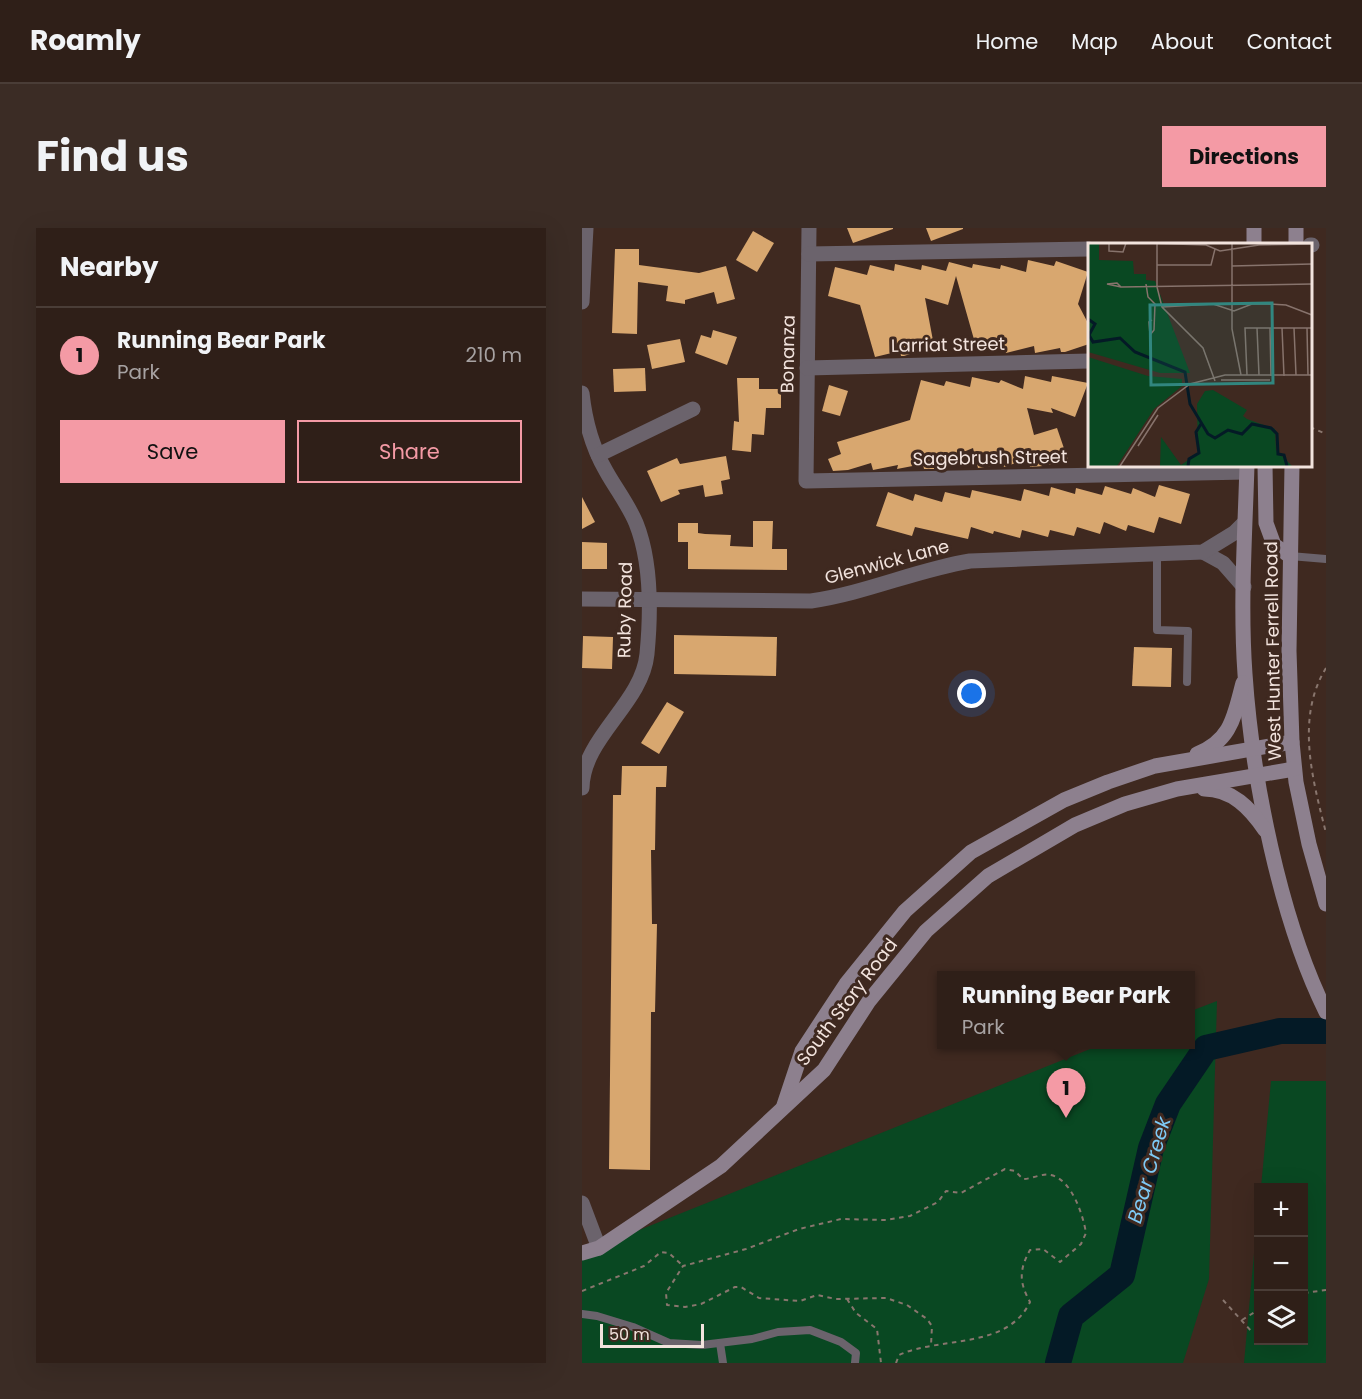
<!DOCTYPE html>
<meta charset="utf-8">
<style>
:root{--surface:#2f1f18;--page:#3b2c25;--text:#f1f3f6;--muted:#a7a2a2;--line:#4a3d37;--accent:#f49aa5}
body{margin:0;font-family:Poppins,sans-serif;background:var(--page);color:var(--text)}
.controls{position:absolute;right:18px;bottom:18px;display:grid;overflow:hidden;border-radius:0px;box-shadow:0 6px 24px #0002}
.controls button{width:54px;height:54px;display:grid;place-items:center;padding:0;border:0;border-bottom:2px solid var(--line);background:var(--surface);color:var(--text);font:30px sans-serif}
.scale{position:absolute;left:18px;bottom:15px;width:104px;box-sizing:border-box;padding-left:6px;border:3px solid #f2e3dd;border-top:0;font-size:16px;line-height:21px;white-space:nowrap;color:#f2e3dd;-webkit-text-stroke:4px #3f2920;paint-order:stroke}
.you{position:absolute;left:390px;top:466px;width:21px;height:21px;margin:-15px;border:4px solid #fff;border-radius:50%;background:#1a73e8;box-shadow:0 0 0 9px #1a73e833}
.badge{display:grid;place-items:center;width:39px;height:39px;border-radius:50%;background:var(--accent);color:#111;font-size:20px;font-weight:700}
.pin{position:absolute;translate:-50% -50px;filter:drop-shadow(0 2px 3px #0008)}
.pin::after{content:'';position:absolute;top:32px;width:21px;height:18px;background:inherit;clip-path:polygon(0 0,100% 0,50% 100%)}
.popup{position:absolute;left:355px;top:743px;width:258px;height:78px;box-sizing:border-box;display:grid;place-content:center;border-radius:0px;background:var(--surface);filter:drop-shadow(0 2px 4px #0005);font-size:20px;white-space:nowrap;color:var(--muted)}
.popup b{font-size:22px;color:var(--text)}
.popup::after{content:'';position:absolute;left:50%;top:100%;margin-left:-12px;border:12px solid transparent;border-top-color:var(--surface)}
.list{margin:0;padding:0;list-style:none}
h2{display:flex;justify-content:space-between;align-items:center;height:78px;margin:0;padding:0 24px;font-size:26px}
h2 small{font-size:20px;font-weight:400;color:var(--muted)}
.list li{display:grid;grid-template-columns:39px 1fr auto;gap:18px;align-items:center;box-sizing:border-box;height:96px;padding:0 24px;border-top:2px solid var(--line)}
.list b{display:block;font-size:22px;white-space:nowrap}
.list p{margin:0;font-size:20px;white-space:nowrap;color:var(--muted)}
.list em{font-size:20px;font-style:normal;color:var(--muted)}
.actions{display:flex;gap:12px;padding:18px 24px}
.actions a{flex:1;padding:14px 0;border:2px solid var(--accent);border-radius:0px;text-align:center;font-size:21px;color:var(--accent)}
.actions .main{background:var(--accent);color:#111}
.icon{flex:none;width:33px;height:33px;fill:none;stroke:currentColor;stroke-width:2;stroke-linecap:round;stroke-linejoin:round}
.map{position:relative;flex:none;width:744px;height:1135px;overflow:hidden;border-radius:0px}
header{display:flex;align-items:center;gap:36px;box-sizing:border-box;height:84px;padding:0 30px;background:var(--surface);border-bottom:2px solid var(--line)}
header strong{font-size:28px}
nav{display:flex;gap:33px;margin-inline-start:auto;font-size:21px}
.intro{display:flex;align-items:center;justify-content:space-between;box-sizing:border-box;height:144px;padding:0 36px}
h1{margin:0;font-size:42px}
.button{padding:15px 27px;border-radius:0px;background:var(--accent);color:#111;font-size:21px;font-weight:700}
main{display:flex;gap:36px;padding:0 36px}
aside{flex:1;background:var(--surface);border-radius:0px;box-shadow:0 6px 24px #0002}
.map>svg:first-child{display:block}
</style>
<header>
<strong>Roamly</strong>
<nav><a>Home</a><a>Map</a><a>About</a><a>Contact</a></nav>
</header>
<div class="intro"><h1>Find us</h1><a class="button">Directions</a></div>
<main>
<aside>
<h2>Nearby<small></small></h2>
<ul class="list">
<li><span class="badge">1</span><div><b>Running Bear Park</b><p>Park</p></div><em>210 m</em></li>
</ul>
<div class="actions"><a class="main">Save</a><a>Share</a></div>
</aside>
<div class="map">
<svg width="744" height="1135" viewBox="0 0 744 1135">
<rect width="100%" height="100%" fill="#3f2920"/>
<!-- green -->
<g fill="#094822">
<path d="M635 773 627 1051 601 1135H0V1025L518 817 608 816 609 783Z"/>
<path d="M689 853H744V1135H662L676 982V1112H722V960L679 959Z"/>
</g>
<g fill="none" stroke-linecap="round" stroke-linejoin="round">
<!-- river -->
<path stroke="#041a26" stroke-width="26" d="M476 1135 489 1088 540 1047 569 920 586 876 624 820 698 803H744"/>
</g>
<!-- building -->
<g fill="#d8a76f">
<path d="M265 0H311V1L271 15Z"/>
<path d="M344 0H381V1L349 13Z"/>
<path d="M171 3 192 15 175 44 154 32Z"/>
<path d="M33 21H57V37L117 45 144 38 153 71 135 76 132 64 103 72V76L84 73 86 58 56 54 55 106 30 105Z"/>
<path d="M446 32 472 38 474 33 506 44 496 76 507 97V116L483 124H479L478 120 453 125 452 118 424 125 420 115 395 122 374 48 366 77 343 70 352 118 322 128H319L318 123 293 129 278 77 246 68 253 39 285 47 288 37 312 43 313 36 339 42 340 37 364 43 367 34 390 40 391 36 418 41 419 37 444 44Z"/>
<path d="M131 102 155 109 145 137 113 125 119 107 129 110Z"/>
<path d="M98 111 103 134 70 141 65 117Z"/>
<path d="M63 140 64 163 32 164 31 141Z"/>
<path d="M443 148 469 154 470 148 506 155 493 189 469 180 471 185 445 180 452 207 475 200 486 232 461 238 448 239 446 231 422 239 421 236 396 240 391 220 352 236V241H342L341 236 315 241 316 237 291 242 289 235 266 242 251 243 246 231 259 226 255 214 328 192 339 152 362 158 364 153 388 159 390 149 417 155 419 152 441 161Z"/>
<path d="M155 150H177V161H199V180H184L182 207 170 206 169 224 150 222 152 193 157 194Z"/>
<path d="M247 157 266 163 258 188 240 183Z"/>
<path d="M144 228 148 251 139 253 141 266 123 269 121 257 96 262 98 266 79 274 65 243 95 230 98 236Z"/>
<path d="M577 257 608 266 599 296 577 289 572 305 546 297 544 303 522 294 518 306 495 299 492 308 468 302 466 309 440 302 438 310 412 303 411 306 389 299 386 311 333 299 330 308 294 298 306 264 331 273 333 266 360 274 363 264 388 270 390 262 439 273 442 261 467 268 469 259 493 266 494 260 520 267 523 258 549 266 551 260 573 269Z"/>
<path d="M0 269 13 294 0 301Z"/>
<path d="M171 293H191L190 321H205V342L106 341V314H96V295H116V305L123 306 149 307 148 318 171 319Z"/>
<path d="M0 314 25 315V341H0Z"/>
<path d="M92 407 195 409 194 448 92 446Z"/>
<path d="M1 408 31 409 30 441 0 440Z"/>
<path d="M552 419 590 420 589 459 550 458Z"/>
<path d="M85 474 102 484 77 526 59 515Z"/>
<path d="M40 538H85L84 559H74L73 622H69L70 696H75L73 784H69L68 942 27 941 31 567H39Z"/>
</g>
<g fill="none" stroke-linecap="round" stroke-linejoin="round">
<!-- path -->
<g stroke="#89766e" stroke-width="2" stroke-dasharray="4.5 4.5" stroke-linecap="butt">
<path d="M728 199 744 206"/>
<path d="M744 440C713 490 731 553 744 605"/>
<path d="M0 1063 62 1038 79 1024 87 1025 101 1038"/>
<path d="M722 1065 744 1062"/>
<path d="M265 1071 274 1085 295 1101 299 1135"/>
<path d="M641 1072 671 1105"/>
<path d="M660 1092 676 1082"/>
<path d="M314 1135 317 1127C358 1108 425 1122 448 1074 437 1054 437 1042 448 1022L461 1021 478 1034 499 1016 504 1005C501 987 490 952 469 947 460 945 450 951 441 951L433 943 423 941 379 965 364 963 356 974 328 988 304 992 259 991 217 1001 164 1021 101 1038 84 1065 85 1077 103 1079 119 1076 153 1059H159L177 1070 218 1073 235 1067 254 1071 304 1070 325 1077 345 1091 350 1098 349 1117"/>
</g>
<!-- lane -->
<g stroke="#6b636c" stroke-width="8">
<path d="M575 326V402L606 403 605 454"/>
<path d="M708 328 744 331"/>
<path d="M0 1086 15 1088 51 1099 87 1115 120 1117 170 1111 196 1104 228 1102 259 1114 274 1125 273 1135"/>
<path d="M138 1115 141 1135"/>
</g>
<!-- street -->
<g stroke="#6b636c" stroke-width="15">
<path d="M227 0 224 253 664 244"/>
<path d="M728 17H730"/>
<path d="M227 26 507 21"/>
<path d="M0 74 4 0"/>
<path d="M225 140 507 133"/>
<path d="M0 165C3 193 10 219 24 243 34 261 46 276 54 295 70 335 69 384 65 426 60 476 1 509 0 560"/>
<path d="M16 227 111 181"/>
<path d="M621 324 641 335 662 359"/>
<path d="M0 371 229 373C284 365 334 342 388 333L621 324 652 305 662 295"/>
<path d="M0 975 17 1020"/>
</g>
<!-- secondary -->
<g stroke="#8d808e" stroke-width="15">
<path d="M672 16V0"/>
<path d="M714 16V0"/>
<path d="M665 237C663 306 658 376 663 446 670 550 698 691 744 784"/>
<path d="M683 237 684 295 692 317 708 328"/>
<path d="M710 237 707 423 710 514 714 554 727 616 744 676"/>
<path d="M615 526C650 512 652 488 661 455"/>
<path d="M622 561C650 561 668 580 683 602"/>
<path d="M202 877 220 823 264 756 323 683 389 624 482 572 526 554 573 538 710 514"/>
<path d="M0 1025 17 1020 139 938 242 842 287 773 344 703 406 648 493 597 543 576 595 561 712 541"/>
</g>
</g>
<g text-anchor="middle" stroke-width="6" stroke-linejoin="round" paint-order="stroke">
<!-- street labels -->
<g font-size="18" fill="#f2e3dd" stroke="#3f2920">
<text transform="translate(366 117) rotate(-1)" y="6">Larriat Street</text>
<text transform="translate(206 126) rotate(-89)" y="6">Bonanza</text>
<text transform="translate(408 230) rotate(-1)" y="6">Sagebrush Street</text>
<text transform="translate(305 334) rotate(-15)" y="6">Glenwick Lane</text>
<text transform="translate(43 382) rotate(-89)" y="6">Ruby Road</text>
<text transform="translate(691 423) rotate(-91)" y="6">West Hunter Ferrell Road</text>
<text transform="translate(265 774) rotate(-53)" y="6">South Story Road</text>
</g>
<!-- water labels -->
<g font-size="20" font-style="italic" fill="#7ecaf6" stroke="#3f2920">
<text transform="translate(567 942) rotate(-74)" y="7">Bear Creek</text>
</g>
</g>
<!-- overview -->
<g transform="translate(506 15)">
<rect width="224" height="224" fill="#3f2920"/>
<path d="M0 1H11V17L45 18 46 31H58V37L67 38 102 130H72L0 109ZM0 114 60 133 94 136V143L66 166 29 223H0ZM125 147 159 167 155 173 159 176 187 186 188 207 204 223H72L73 194 93 222 110 210 109 161 117 148Z" fill="#094822"/>
<path fill="none" stroke="#041a26" stroke-width="3" d="M0 76 7 81 1 92 5 99 32 95 47 109 97 129 102 161 120 191 127 195 140 187 154 191 164 181 183 185 189 191 190 211 196 212 199 223M100 223 101 216 111 210 108 189 113 181"/>
<path fill="none" stroke="#87736c" stroke-width="1.5" d="M21 0V8L35 9 38 0M57 0 118 2 132 8 171 2 224 1M69 0V44L74 64 115 105 127 138M144 0V86L153 132M69 22H123L127 6M144 23 224 21M58 41 60 54 67 61 66 87 62 92 61 79 64 77M33 44 19 41 29 40 33 44 224 41M74 64 125 61 146 68 164 61H180L198 62 224 72M169 85 171 132M182 85 183 133M194 85 196 133M206 85 208 132M219 85 220 132M159 132 157 85H224M133 137H182M50 203 70 172M32 223 70 165 102 141 137 132H224"/>
<path fill="#31867f" fill-opacity="0.15" stroke="#31867f" stroke-width="3" d="M184 60 185 140 63 142 62 62Z"/>
<rect width="224" height="224" fill="none" stroke="#f2e3dd" stroke-width="3"/>
</g>
</svg>
<div class="controls">
<button>+</button>
<button>−</button>
<button><svg class="icon" aria-label="layers" viewBox="0 0 24 24"><path d="M12 4l9 5-9 5-9-5zM3 14l9 5 9-5"/></svg></button>
</div>
<div class="scale">50 m</div>
<div class="you"></div>
<div class="pin badge" style="left:484px;top:890px">1</div>
<div class="popup"><b>Running Bear Park</b>Park</div>
</div>
</main>
